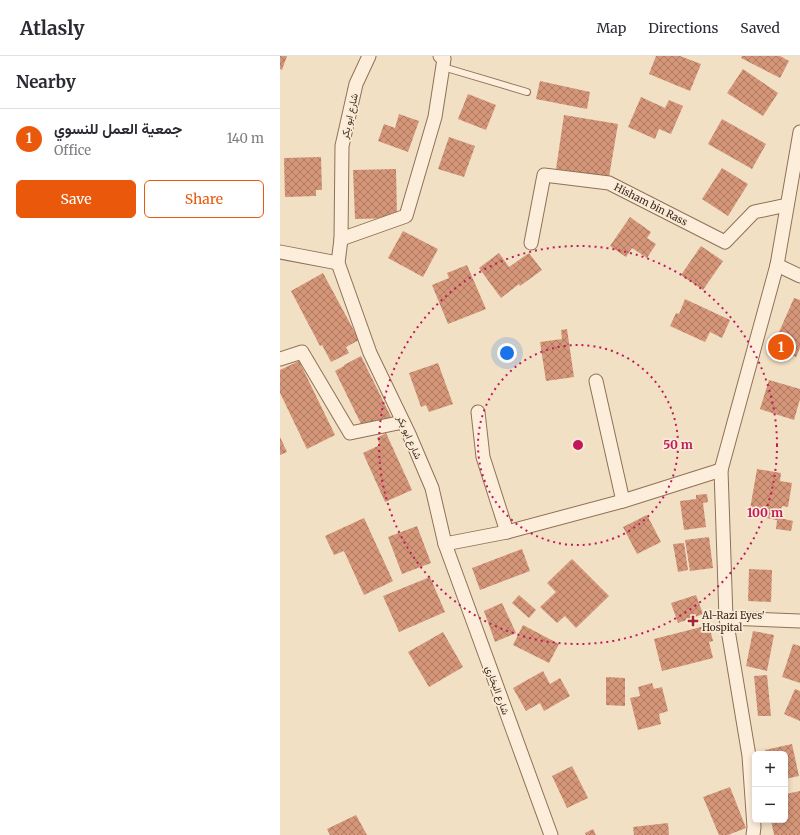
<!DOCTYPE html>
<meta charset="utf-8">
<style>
:root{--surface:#fff;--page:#f7f7f7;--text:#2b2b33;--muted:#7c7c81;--line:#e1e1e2;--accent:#ea580c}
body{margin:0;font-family:Merriweather,Vazirmatn,serif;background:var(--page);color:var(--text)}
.controls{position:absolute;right:12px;bottom:12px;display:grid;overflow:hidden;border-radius:6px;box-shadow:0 2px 6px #0003}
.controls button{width:36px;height:36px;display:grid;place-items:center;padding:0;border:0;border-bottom:1px solid var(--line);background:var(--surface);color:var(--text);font:20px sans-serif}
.you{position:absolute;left:227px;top:297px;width:14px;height:14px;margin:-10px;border:3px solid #fff;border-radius:50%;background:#1a73e8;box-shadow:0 0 0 6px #1a73e833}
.badge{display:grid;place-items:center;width:26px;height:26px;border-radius:50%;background:var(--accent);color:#fff;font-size:13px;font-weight:700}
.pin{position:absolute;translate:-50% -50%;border:2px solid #fff;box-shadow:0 1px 4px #0006}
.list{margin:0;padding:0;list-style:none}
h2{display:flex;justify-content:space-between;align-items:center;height:52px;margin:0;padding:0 16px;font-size:17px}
h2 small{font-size:13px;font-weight:400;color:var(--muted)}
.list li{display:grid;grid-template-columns:26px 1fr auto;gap:12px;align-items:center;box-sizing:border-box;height:60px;padding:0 16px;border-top:1px solid var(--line)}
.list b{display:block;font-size:15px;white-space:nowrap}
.list p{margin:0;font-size:13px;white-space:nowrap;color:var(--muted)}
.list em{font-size:13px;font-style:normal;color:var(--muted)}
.actions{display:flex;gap:8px;padding:12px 16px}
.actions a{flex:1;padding:9px 0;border:1px solid var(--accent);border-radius:6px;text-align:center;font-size:14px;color:var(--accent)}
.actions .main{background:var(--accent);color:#fff}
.map{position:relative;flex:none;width:520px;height:779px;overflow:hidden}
header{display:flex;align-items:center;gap:24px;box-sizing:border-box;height:56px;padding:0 20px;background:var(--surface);border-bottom:1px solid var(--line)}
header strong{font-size:19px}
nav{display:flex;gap:22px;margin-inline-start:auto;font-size:14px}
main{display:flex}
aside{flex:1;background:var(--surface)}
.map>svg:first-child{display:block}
</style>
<header>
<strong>Atlasly</strong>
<nav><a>Map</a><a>Directions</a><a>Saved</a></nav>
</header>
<main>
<aside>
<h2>Nearby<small></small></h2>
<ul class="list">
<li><span class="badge">1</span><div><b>جمعية العمل للنسوي</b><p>Office</p></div><em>140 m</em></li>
</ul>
<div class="actions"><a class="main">Save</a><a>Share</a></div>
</aside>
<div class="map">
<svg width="520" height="779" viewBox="0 0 520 779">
<defs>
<pattern id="building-cross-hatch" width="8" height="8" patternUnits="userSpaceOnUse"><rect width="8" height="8" fill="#d49578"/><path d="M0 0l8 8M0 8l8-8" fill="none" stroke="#ad7a62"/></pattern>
</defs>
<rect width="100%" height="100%" fill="#f2e0c5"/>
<!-- building -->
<g fill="url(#building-cross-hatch)">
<path d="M0 0H7L2 14 0 13Z"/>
<path d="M376 0H400L421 8 410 35 369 18Z"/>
<path d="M462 0H500L509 5 500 22 461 2Z"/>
<path d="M463 13 498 37 483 60 447 37Z"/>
<path d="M260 25 310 36 307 53 256 43Z"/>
<path d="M188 38 216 49 206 74 178 63Z"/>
<path d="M361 41 385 52 389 44 403 50 391 78 379 73 375 83 348 71Z"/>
<path d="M119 58 139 65 128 96 98 85 104 68 115 72Z"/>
<path d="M284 59 338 68 329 121 276 113Z"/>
<path d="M442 63 486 88 472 113 428 88Z"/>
<path d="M169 81 195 90 184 121 158 113Z"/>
<path d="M41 101 42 134H36V140L5 141 4 102Z"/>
<path d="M442 112 468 128 448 160 422 143Z"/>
<path d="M116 113 117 162 75 163 73 114Z"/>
<path d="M350 161 371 176 367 182 376 188 367 202 352 192 346 201 330 190Z"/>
<path d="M123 175 158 193 143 221 108 202Z"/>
<path d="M421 190 443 205 423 234 401 219Z"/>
<path d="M219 197 229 211 249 197 262 214 240 230 239 228 221 242 199 212Z"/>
<path d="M187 209 206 253 168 268 152 229 169 222 167 217Z"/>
<path d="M43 217 79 284 66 291 69 297 51 306 42 289 40 290 11 235Z"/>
<path d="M514 242 520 244V292L516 301 499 294 502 285 496 283Z"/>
<path d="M405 243 450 264 442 282 430 276 425 286 390 270 396 257 399 258Z"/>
<path d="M287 273 294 321 266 325 260 286 282 283 281 274Z"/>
<path d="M81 300 111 361 84 374 55 315 64 310V309Z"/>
<path d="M19 305 55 379 27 393 0 337V314Z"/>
<path d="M158 307 173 348 149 356 146 349 141 351 129 317Z"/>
<path d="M489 324 520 333V343L514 364 480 353Z"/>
<path d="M106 377 132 434 105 446 83 397 100 389 97 382Z"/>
<path d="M0 381 7 396 0 399Z"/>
<path d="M477 413 501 417 500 425 512 427 508 451 502 450 500 462 513 465 511 475 496 473 497 464 469 459Z"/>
<path d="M427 438 428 446 423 447 426 471 404 474 400 445 416 443V439Z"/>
<path d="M367 459 381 486 357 498 343 471Z"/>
<path d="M84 462 113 525 84 539 64 495 54 499 45 480Z"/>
<path d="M137 470 151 507 122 518 108 481Z"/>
<path d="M429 481 433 512 410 515 405 484Z"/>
<path d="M404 487 408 514 398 516 393 488Z"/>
<path d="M242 493 250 515 200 534 192 512Z"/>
<path d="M292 503 329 540 296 572 285 560 277 567 260 551 276 536 267 527Z"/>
<path d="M469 513 492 514 491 546 468 545Z"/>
<path d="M150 521 165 556 119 576 103 540Z"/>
<path d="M239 539 256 554 249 562 232 547Z"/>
<path d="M416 539 423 558 398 567 391 547Z"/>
<path d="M222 547 236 577 215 586 204 555Z"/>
<path d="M243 569 279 588 269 607 233 589Z"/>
<path d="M429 569 433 585 429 586 433 602 382 615 374 583Z"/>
<path d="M473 575 494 579 487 615 466 610Z"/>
<path d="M163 576 183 611 149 631 128 596Z"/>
<path d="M513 588 520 590V627L502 621Z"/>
<path d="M263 615 270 628 280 622 290 640 264 655 260 647 246 655 233 632Z"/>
<path d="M487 619 491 660H478L474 620Z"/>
<path d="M326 621 345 622V650L326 649Z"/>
<path d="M372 627 374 633 382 631 388 655 379 658 381 668 358 674 350 642 360 640 358 631Z"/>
<path d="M515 633 520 635V665L504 658Z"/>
<path d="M512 688 519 720 505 723V698H486L485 694Z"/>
<path d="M292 710 308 742 287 752 272 720Z"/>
<path d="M450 731 466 772 448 779H439L423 741Z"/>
<path d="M520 735V779H494L491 764H505V747L508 746 506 738Z"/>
<path d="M76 759 87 779H50L47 773Z"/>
<path d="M388 767 389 779H354L353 771Z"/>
<path d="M313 773 316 779H306L305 777Z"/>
</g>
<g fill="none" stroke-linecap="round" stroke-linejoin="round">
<!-- lane casing -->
<g stroke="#907059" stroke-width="8">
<path id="lane" d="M163 11 247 36"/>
</g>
<!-- street casing -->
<g stroke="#907059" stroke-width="15">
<g id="street">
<path d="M89 0 76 28 62 90 61 183 58 207 90 297 129 378 152 432 165 488 227 476 343 445 441 414"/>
<path d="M520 76 497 209 441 414 446 562 520 565"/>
<path d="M61 183 126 160 155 61 164 3 160 0"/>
<path d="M251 187 264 119 329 127 445 186 474 156 507 149"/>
<path d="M0 196 58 207"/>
<path d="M497 209 520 220"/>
<path d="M0 303 22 296 70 377 123 366"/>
<path d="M316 325 343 445"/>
<path d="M198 356 203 401 227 476"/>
<path d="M165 488 271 779"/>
<path d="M446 562 469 700 474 771 473 779"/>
</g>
</g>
<!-- lane -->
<use href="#lane" stroke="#fceeda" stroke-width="6"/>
<!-- street -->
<use href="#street" stroke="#fceeda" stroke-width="13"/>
</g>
<!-- distance rings -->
<g fill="none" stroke="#c2185b" stroke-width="2" stroke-dasharray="2 4">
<circle cx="298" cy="389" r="100"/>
<circle cx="298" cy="389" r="199"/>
</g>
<!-- markers -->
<path fill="#a42331" stroke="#f9ebd6" stroke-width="1.5" d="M411 559h4v4h4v4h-4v4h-4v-4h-4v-4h4z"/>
<g text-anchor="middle" stroke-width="3.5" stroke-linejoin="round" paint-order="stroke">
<!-- street labels -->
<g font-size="10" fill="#3e2b1e" stroke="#f9ebd6">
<text transform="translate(69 60) rotate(-77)" y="4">شارع ابو بكر</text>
<text transform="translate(371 148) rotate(27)" y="4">Hisham bin Rass</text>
<text transform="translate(130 381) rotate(66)" y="4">شارع ابو بكر</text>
<text transform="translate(218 634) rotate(70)" y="4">شارع البخاري</text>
</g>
<!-- poi labels -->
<g font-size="10" fill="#3e2b1e" stroke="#f9ebd6" text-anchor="start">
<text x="422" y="563">Al-Razi Eyes'<tspan x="422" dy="12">Hospital</tspan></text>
</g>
</g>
<circle cx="298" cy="389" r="6" fill="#c2185b" stroke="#f9ebd6" stroke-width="2"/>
<g font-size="12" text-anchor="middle" font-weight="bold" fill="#c2185b" stroke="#f9ebd6" stroke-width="3.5" stroke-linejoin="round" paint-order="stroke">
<text x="398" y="393">50 m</text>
<text x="485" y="461">100 m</text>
</g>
</svg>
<div class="controls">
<button>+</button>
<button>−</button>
</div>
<div class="you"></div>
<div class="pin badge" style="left:501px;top:291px">1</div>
</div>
</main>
